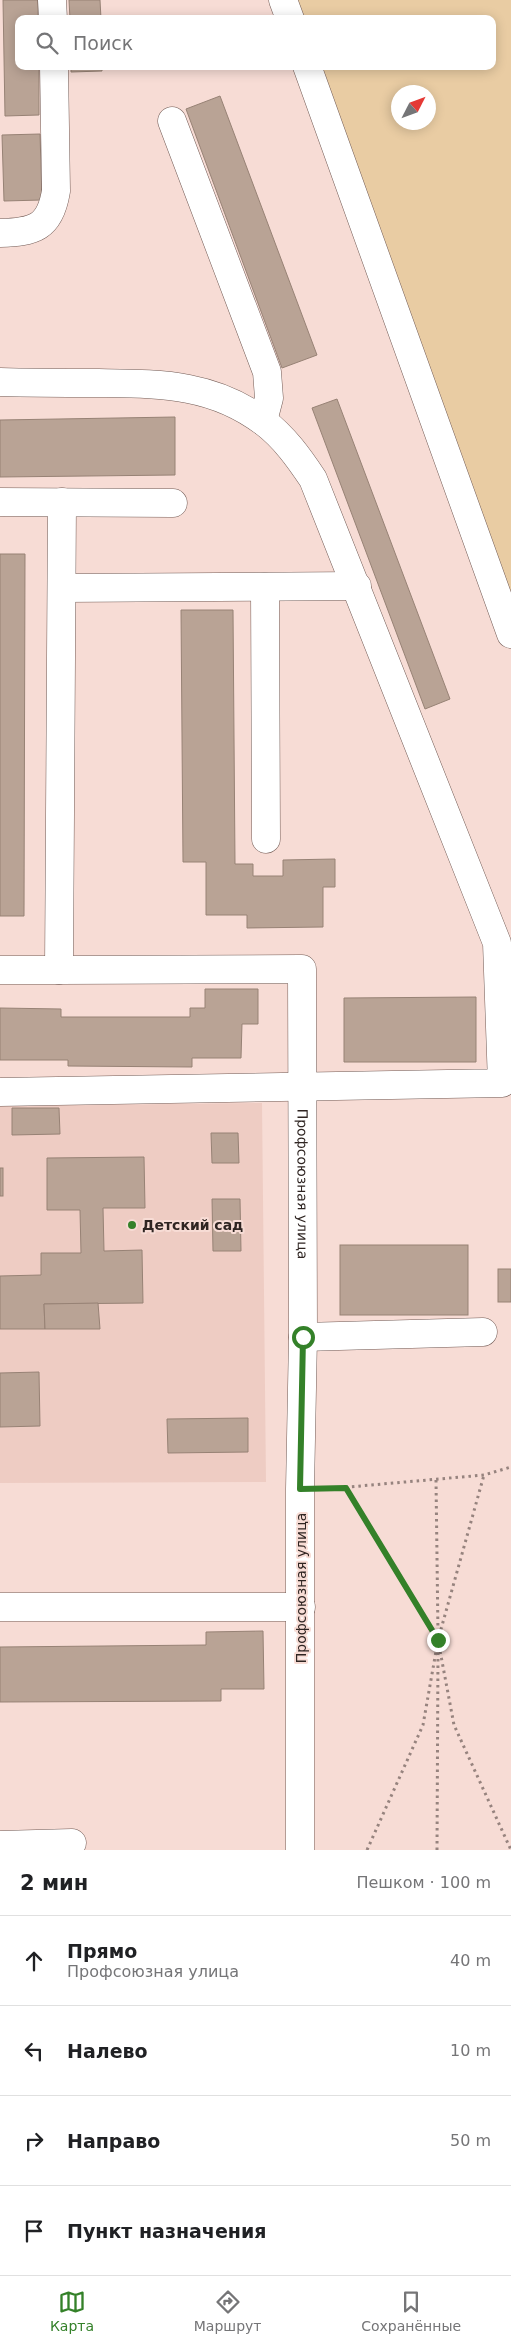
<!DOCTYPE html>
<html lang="ru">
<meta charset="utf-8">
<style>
:root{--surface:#fff;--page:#f6f6f6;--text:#202124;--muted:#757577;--line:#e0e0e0;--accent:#348129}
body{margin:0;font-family:"DejaVu Sans",sans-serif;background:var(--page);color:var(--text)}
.compass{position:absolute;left:391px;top:85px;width:45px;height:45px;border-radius:50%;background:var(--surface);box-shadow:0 2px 12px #0003;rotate:48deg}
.stop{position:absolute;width:15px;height:15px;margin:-11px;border:4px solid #348129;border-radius:50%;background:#fff}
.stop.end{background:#348129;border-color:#fff;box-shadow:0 1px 5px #0008}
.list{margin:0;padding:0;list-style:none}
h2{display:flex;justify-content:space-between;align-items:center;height:65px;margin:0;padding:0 20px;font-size:21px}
h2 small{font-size:16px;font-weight:400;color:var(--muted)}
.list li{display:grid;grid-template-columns:32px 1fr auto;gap:15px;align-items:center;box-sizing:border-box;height:90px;padding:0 20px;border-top:1px solid var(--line)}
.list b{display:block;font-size:19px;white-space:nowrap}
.list p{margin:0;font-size:16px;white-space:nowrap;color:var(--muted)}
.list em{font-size:16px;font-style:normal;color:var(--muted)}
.icon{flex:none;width:28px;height:28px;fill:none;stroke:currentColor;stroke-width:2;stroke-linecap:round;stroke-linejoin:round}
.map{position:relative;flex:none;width:511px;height:1850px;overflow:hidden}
.search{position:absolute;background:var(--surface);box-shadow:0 2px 12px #0003;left:15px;right:15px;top:15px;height:55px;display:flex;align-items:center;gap:12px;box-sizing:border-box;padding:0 18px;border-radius:10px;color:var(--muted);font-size:19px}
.sheet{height:425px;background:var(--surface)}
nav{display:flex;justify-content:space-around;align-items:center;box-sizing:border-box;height:70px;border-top:1px solid var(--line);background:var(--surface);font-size:14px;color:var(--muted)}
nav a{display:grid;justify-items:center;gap:2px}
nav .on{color:var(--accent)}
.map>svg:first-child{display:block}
</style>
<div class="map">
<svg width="511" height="1850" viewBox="0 0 511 1850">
<rect width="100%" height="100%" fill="#f7dcd5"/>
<!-- built -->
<path fill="#eeccc3" d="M262 1103 266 1482 0 1483V1106Z"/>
<!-- green -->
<path fill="#e9cca3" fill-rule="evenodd" d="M293 0H511V609L317 66H492V19H300ZM398 92H428V122H398Z"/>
<!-- building -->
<g fill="#b9a395" stroke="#978275">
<path d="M3 0H38V19H19V66H39V115L5 116Z"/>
<path d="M69 0H100L101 19H70Z"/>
<path d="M71 66H102V71L71 72Z"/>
<path d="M220 96 317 355 282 368 186 109Z"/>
<path d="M40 134 42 200 4 201 2 135Z"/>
<path d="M337 399 450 699 425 709 312 408Z"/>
<path d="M175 417V475L0 477V420Z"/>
<path d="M0 554H25L24 916H0Z"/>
<path d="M181 610H233L235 864H253V876H283V860L335 859V887H323V927L247 928V915H206V862H183Z"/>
<path d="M205 989H258V1024H242L241 1058H192V1067L68 1066V1060H0V1008L61 1009V1017H190V1008H205Z"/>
<path d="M476 997V1062H344V998Z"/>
<path d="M12 1108H59L60 1134 12 1135Z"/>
<path d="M211 1133H238L239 1163H212Z"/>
<path d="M144 1157 145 1208H103L104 1251 142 1250 143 1303 44 1304 45 1329H0V1276L41 1275V1253H81L80 1210H47V1158Z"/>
<rect x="0" y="1168" width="3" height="28"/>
<path d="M212 1199H240L241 1251H213Z"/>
<rect x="340" y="1245" width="128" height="70"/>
<rect x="498" y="1269" width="13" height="33"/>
<path d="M98 1303 100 1329H45L44 1304Z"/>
<path d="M39 1372 40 1426 0 1427V1373Z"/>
<path d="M248 1418V1452L168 1453 167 1419Z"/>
<path d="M263 1631 264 1689H221V1701L0 1702V1647L206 1645V1632Z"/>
</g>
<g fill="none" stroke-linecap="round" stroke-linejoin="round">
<!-- minor casing -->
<g stroke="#735c56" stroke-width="29">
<g id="minor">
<path d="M52 0 53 19"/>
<path d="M283 0 290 19"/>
<path d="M307 66 511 634"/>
<path d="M172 121 267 372 269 398 263 421"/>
<path d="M0 233C34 232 50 228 56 191L54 66"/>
<path d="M0 382C33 383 66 383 99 383 160 384 212 383 264 422 284 437 299 458 313 479L497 943 502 1083 0 1092"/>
<path d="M0 502 173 503"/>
<path d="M265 587 266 839"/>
<path d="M62 588 357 586"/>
<path d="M0 970H59L62 502"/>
<path id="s1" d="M59 970 302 969 303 1337 300 1489V1850"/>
<path d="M303 1337 483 1332"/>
<path d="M0 1607H301"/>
<path d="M0 1845 72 1843"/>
</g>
</g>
<!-- path -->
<g stroke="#96837e" stroke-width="3" stroke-dasharray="2.5 4" stroke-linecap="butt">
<path d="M436 1480 438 1634"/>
<path d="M326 1489 484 1475 511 1467"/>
<path d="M346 1489 438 1640 454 1725 511 1850"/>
<path d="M367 1850 423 1725 438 1640 484 1475"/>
<path d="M437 1850 438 1650"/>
</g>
<!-- minor -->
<use href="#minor" stroke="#fff" stroke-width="28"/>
</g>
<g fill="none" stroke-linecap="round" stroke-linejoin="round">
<!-- route -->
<path stroke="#348129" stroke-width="6" d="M303 1337 300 1489 346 1488 438 1640"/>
</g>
<!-- markers -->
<circle fill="#348129" stroke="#f7dcd5" stroke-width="2" cx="132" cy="1225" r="5"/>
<g text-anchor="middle" stroke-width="4" stroke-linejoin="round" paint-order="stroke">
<!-- street labels -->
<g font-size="14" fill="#2f2522" stroke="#f7dcd5">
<text dy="5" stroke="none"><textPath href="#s1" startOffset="458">Профсоюзная улица</textPath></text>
<text transform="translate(301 1588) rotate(-90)" y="5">Профсоюзная улица</text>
</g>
<!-- poi labels -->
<g font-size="14" font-weight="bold" fill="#2f2522" stroke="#f7dcd5" text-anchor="start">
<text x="142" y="1230">Детский сад</text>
</g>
</g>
</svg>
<svg class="compass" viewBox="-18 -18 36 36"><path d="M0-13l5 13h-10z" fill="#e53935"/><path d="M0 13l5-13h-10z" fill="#757577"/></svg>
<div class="stop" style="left:303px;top:1337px"></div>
<div class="stop end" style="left:438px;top:1640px"></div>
<div class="search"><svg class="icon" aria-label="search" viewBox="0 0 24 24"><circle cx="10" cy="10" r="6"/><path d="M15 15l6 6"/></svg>Поиск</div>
</div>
<section class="sheet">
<h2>2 мин<small>Пешком · 100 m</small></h2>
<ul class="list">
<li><svg class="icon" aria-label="ahead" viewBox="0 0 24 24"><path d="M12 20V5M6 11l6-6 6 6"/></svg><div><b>Прямо</b><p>Профсоюзная улица</p></div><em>40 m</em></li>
<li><svg class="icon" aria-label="left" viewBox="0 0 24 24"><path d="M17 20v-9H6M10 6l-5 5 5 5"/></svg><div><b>Налево</b></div><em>10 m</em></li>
<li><svg class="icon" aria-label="right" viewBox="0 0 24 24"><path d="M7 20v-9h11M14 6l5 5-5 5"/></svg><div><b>Направо</b></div><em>50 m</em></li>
<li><svg class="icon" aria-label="arrive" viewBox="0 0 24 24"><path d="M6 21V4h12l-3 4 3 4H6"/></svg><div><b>Пункт назначения</b></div></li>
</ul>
</section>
<nav>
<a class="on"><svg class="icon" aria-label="map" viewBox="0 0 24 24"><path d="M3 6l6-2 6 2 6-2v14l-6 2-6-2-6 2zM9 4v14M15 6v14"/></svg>Карта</a>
<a><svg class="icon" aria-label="directions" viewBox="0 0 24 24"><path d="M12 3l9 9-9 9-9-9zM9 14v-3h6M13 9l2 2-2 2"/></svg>Маршрут</a>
<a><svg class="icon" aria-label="saved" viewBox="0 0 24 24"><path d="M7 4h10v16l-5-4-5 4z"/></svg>Сохранённые</a>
</nav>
